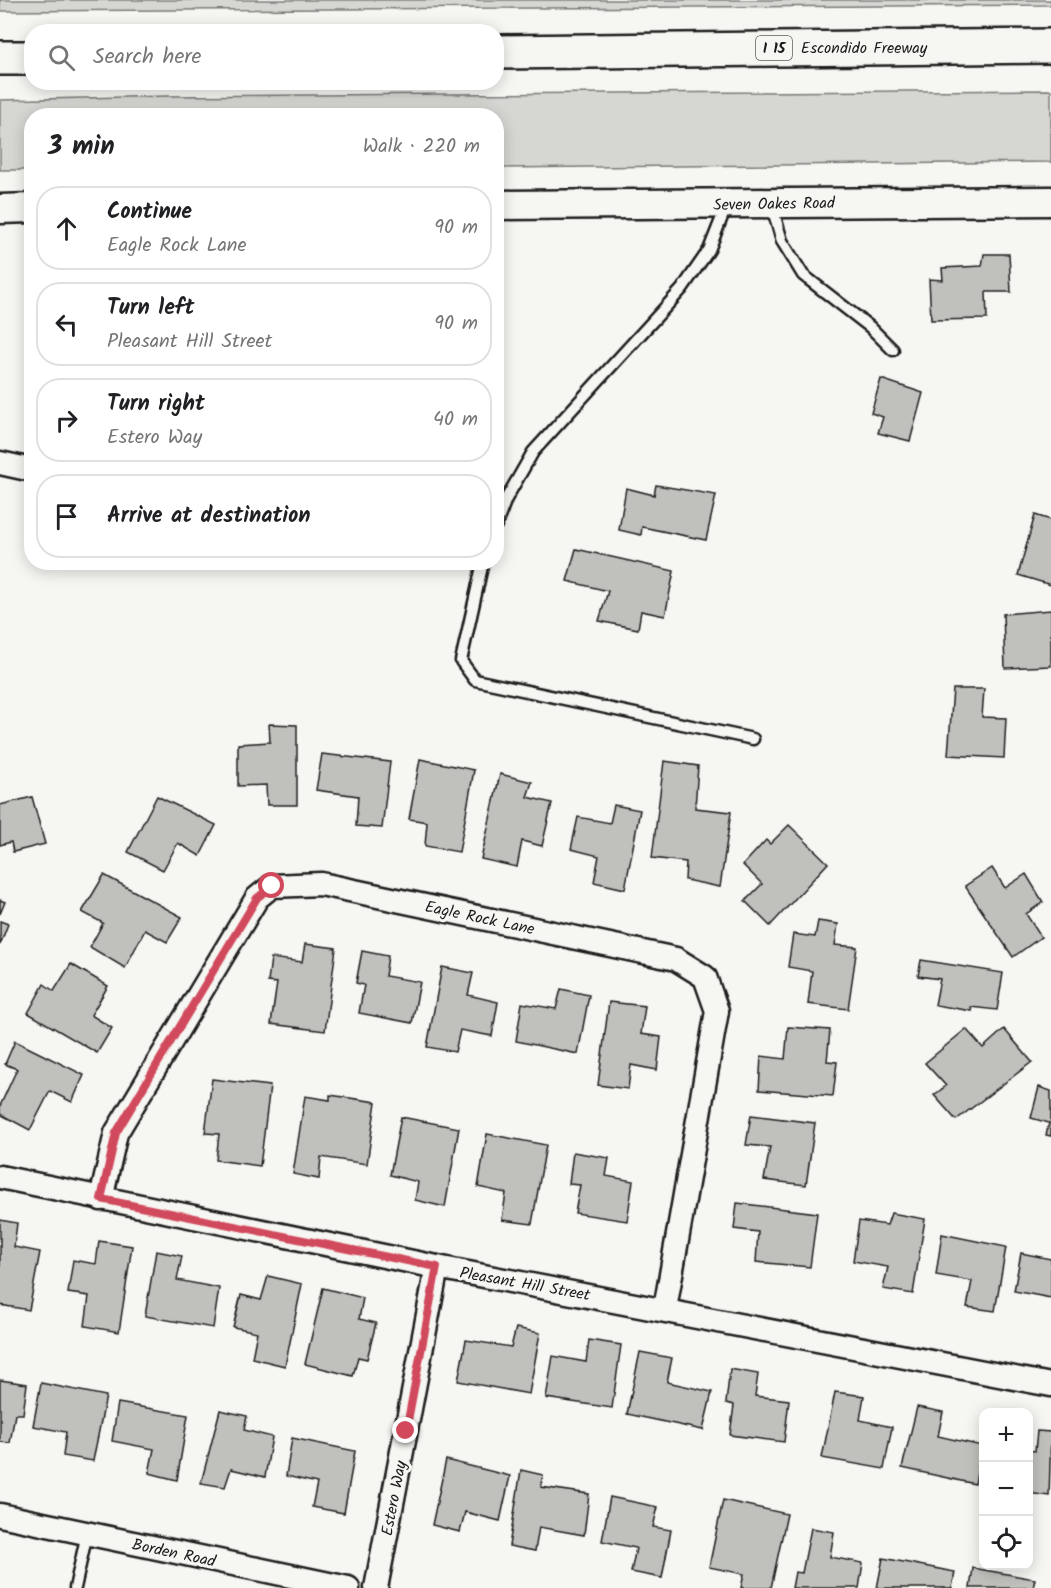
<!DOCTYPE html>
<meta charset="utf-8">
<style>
:root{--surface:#fff;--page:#f2f2f2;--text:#202124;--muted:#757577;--line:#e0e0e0}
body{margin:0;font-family:Kalam,sans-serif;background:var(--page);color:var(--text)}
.controls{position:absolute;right:18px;bottom:18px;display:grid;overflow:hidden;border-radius:12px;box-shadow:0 3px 15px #0003}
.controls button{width:54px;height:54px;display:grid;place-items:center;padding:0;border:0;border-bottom:2px solid var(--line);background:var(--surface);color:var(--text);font:30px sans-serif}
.stop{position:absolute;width:18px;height:18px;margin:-14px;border:4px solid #d1495b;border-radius:50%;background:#fff}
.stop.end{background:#d1495b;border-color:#fff;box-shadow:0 2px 6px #0008}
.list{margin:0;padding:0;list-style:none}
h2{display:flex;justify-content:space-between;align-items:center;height:78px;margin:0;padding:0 24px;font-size:26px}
h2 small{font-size:20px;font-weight:400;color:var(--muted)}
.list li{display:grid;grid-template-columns:39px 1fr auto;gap:18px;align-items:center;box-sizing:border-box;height:84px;margin:0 12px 12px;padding:0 12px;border:2px solid var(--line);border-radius:24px}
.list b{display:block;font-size:22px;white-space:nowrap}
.list p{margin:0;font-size:20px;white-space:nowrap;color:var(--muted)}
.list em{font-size:20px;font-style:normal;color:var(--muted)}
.icon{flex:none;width:33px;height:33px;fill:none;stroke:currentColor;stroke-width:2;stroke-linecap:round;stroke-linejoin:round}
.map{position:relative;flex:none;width:1051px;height:1588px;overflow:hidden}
.search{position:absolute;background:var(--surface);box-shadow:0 3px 15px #0003;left:24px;top:24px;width:480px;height:66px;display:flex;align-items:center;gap:15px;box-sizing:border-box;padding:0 21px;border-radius:24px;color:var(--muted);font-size:22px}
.panel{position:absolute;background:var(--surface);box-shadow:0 3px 15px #0003;left:24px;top:108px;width:480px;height:462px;border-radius:24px}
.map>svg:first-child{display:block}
</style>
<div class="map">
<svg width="1051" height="1588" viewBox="0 0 1051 1588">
<rect width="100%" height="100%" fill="#f6f6f2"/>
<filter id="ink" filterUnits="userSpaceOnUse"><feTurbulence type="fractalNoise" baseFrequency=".0167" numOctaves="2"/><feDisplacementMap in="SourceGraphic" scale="12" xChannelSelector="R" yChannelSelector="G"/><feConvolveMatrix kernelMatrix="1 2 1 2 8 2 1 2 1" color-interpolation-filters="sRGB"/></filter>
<g filter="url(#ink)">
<!-- green -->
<g fill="#d6d6d2" stroke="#797977" stroke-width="1.5">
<path d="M0 0H1051V5L0 11Z"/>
<path d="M1051 90V162L497 168 496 116H32L31 170H0V100L167 96Z"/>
</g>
<!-- building -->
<g fill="#c0c0bd" stroke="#1c1c1c" stroke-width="1.5">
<path d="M984 254H1009L1011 292H986L987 319 931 320 929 279 943 280 942 268 982 266Z"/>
<path d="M881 379 923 393 910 441 878 433 883 417 871 413Z"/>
<path d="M656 485 716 495 706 540 642 527 641 535 619 530 626 488 654 495Z"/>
<path d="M1035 515 1051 520V585L1018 575Z"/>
<path d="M576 549 674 571 665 616 641 611 638 629 599 621 608 591 567 581Z"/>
<path d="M1051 610V666L1005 668 1003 614Z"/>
<path d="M953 689H984L982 717 1006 718 1004 758 948 755Z"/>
<path d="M269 724 297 725V805H267L266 785 238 786V744L270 742Z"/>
<path d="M322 754 390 762 382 828 356 826 358 796 316 790Z"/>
<path d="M420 759 474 770 459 852 425 846 427 822 409 819Z"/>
<path d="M664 761 698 766 695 808 731 812 720 887 685 880 686 862 652 858Z"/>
<path d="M500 774 532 782 527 797 552 803 542 846 522 841 517 867 481 859Z"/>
<path d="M157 796 216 825 200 856 178 843 163 870 128 852Z"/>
<path d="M32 797 45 844 13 852 11 842 0 845V805Z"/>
<path d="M614 805 640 810 625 889 594 882 599 856 571 849 578 817 610 823Z"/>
<path d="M789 825 828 863 770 926 745 901 762 884 743 865 766 840 770 844Z"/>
<path d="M992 868 1005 888 1026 874 1043 902 1026 914 1041 937 1013 957 965 886Z"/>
<path d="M104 875 182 917 167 942 145 930 125 968 90 947 103 923 82 912Z"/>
<path d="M0 900 5 902 0 914Z"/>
<path d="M0 921 8 924 0 945Z"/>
<path d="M818 921 838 924 835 945 857 947 848 1009 808 1004 812 971 788 967 793 934 815 937Z"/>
<path d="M305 944 336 948 325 1031 271 1024 277 983 268 982 271 958 302 962Z"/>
<path d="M362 951 388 956 385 976 420 982 412 1023 359 1013 364 985 356 983Z"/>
<path d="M921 960 1003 973 997 1010 971 1007 972 1011 935 1005 940 979 918 976Z"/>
<path d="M71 964 108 986 91 1015 112 1028 97 1053 28 1013 44 984 54 991Z"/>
<path d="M442 967 473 973 468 995 498 1002 492 1036 460 1030 455 1052 427 1047Z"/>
<path d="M561 989 589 995 578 1054 516 1041 522 1003 556 1009Z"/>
<path d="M609 1002 645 1006 641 1034 661 1037 657 1070 631 1065 628 1089 598 1085Z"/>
<path d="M788 1027 830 1030 827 1061 837 1062 833 1096 759 1090 761 1056 785 1059Z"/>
<path d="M966 1029 983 1048 1004 1029 1032 1062 956 1120 934 1095 946 1086 925 1063Z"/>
<path d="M15 1041 84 1075 72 1102 50 1091 30 1130 0 1114V1106L17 1069 5 1064Z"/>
<path d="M212 1079 270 1086 260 1166 216 1160 219 1134 205 1133Z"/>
<path d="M1039 1087 1051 1091V1136L1046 1135 1049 1123 1031 1118Z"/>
<path d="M330 1095 376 1102 367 1164 321 1157 319 1179 293 1174 305 1096 330 1100Z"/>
<path d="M751 1115 815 1123 806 1185 764 1180 770 1147 746 1145Z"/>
<path d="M401 1117 459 1128 445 1207 415 1200 418 1182 390 1175Z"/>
<path d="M487 1134 546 1145 532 1224 502 1220 506 1193 478 1187Z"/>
<path d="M573 1152 609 1158 606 1176 633 1181 627 1221 575 1213 580 1185 569 1184Z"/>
<path d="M737 1203 817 1213 810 1267 756 1262 758 1232 734 1229Z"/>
<path d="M891 1213 925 1219 913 1294 883 1289 888 1267 853 1261 859 1221 887 1225Z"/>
<path d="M0 1220 17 1223 14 1247 40 1252 29 1310 0 1305Z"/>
<path d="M942 1234 1006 1247 995 1311 967 1307 972 1281 936 1275Z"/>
<path d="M99 1241 132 1246 119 1332 85 1326 89 1296 68 1293 73 1260 96 1264Z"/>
<path d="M156 1251 182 1256 177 1280 219 1288 213 1328 145 1316Z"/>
<path d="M1021 1253 1051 1259V1298L1014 1291Z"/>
<path d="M268 1276 302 1284 285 1366 252 1358 257 1332 233 1327 241 1295 261 1300Z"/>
<path d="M323 1288 363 1298 359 1319 376 1323 367 1359 358 1357 353 1376 305 1364Z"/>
<path d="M516 1328 540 1333 529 1394 458 1381 466 1340 511 1347Z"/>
<path d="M589 1340 621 1345 612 1408 546 1398 553 1356 586 1362Z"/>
<path d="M640 1352 672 1358 667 1382 712 1392 703 1430 627 1414Z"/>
<path d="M730 1369 758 1374 755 1396 789 1400 784 1442 730 1435 734 1405 726 1403Z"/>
<path d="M0 1380 27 1384 23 1414H15L10 1443 0 1442Z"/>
<path d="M41 1383 106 1396 93 1461 63 1456 66 1432 33 1426Z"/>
<path d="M835 1392 864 1396 860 1420 892 1427 884 1469 822 1458Z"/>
<path d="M118 1403 188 1415 177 1480 149 1473 154 1449 112 1441Z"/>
<path d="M917 1407 943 1412 938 1436 982 1446 975 1484 902 1468Z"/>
<path d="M220 1410 247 1416 244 1430 272 1437 265 1477 231 1469 225 1487 201 1483Z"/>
<path d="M1037 1431 1051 1432 1049 1496 1028 1493V1450L1035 1451Z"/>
<path d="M292 1438 355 1451 344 1513 312 1507 317 1483 286 1476Z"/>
<path d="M446 1460 510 1476 500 1521 465 1512 460 1532 432 1525Z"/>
<path d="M521 1470 543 1475 541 1487 589 1494 584 1535 539 1527 535 1551 509 1546Z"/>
<path d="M610 1497 658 1507 653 1527 671 1530 662 1578 631 1572 636 1548 602 1541Z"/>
<path d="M723 1500 787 1514 771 1588H741L744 1574 709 1567Z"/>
<path d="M811 1528 834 1532 830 1557 863 1563 859 1588H792L795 1572 802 1573Z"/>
<path d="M883 1558 955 1572 952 1588H877Z"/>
<path d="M973 1568 1035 1579 1033 1588H970Z"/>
</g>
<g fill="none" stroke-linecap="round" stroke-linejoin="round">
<!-- service casing -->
<g stroke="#1c1c1c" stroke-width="15">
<g id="service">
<path d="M771 203 782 241 803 275 870 327 893 350"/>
<path d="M496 525 506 499 533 452 682 289 709 250 726 207"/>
<path d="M483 562 461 661 475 680 753 739"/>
<path d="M75 1588 87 1533"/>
</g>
</g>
<!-- minor casing -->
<g stroke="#1c1c1c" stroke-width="27">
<g id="minor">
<path d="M0 463 32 470"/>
<path d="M0 1177 437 1267 1051 1385"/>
<path d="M101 1199 116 1133 257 898 272 886 321 884 676 959 705 977 717 1011 665 1309"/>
<path d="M0 1515 348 1588"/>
<path d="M376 1588 437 1267"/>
</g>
</g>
<!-- tertiary casing -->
<g stroke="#1c1c1c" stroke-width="33">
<g id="tertiary">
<path d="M496 205 1051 201"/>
<path d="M0 209 32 208"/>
</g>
</g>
<!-- motorway casing -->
<g stroke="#1c1c1c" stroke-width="38">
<g id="motorway">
<path d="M496 52 1051 46"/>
<path d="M0 58H32"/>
</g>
</g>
<!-- service -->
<use href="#service" stroke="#f6f6f2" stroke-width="10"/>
<!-- minor -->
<use href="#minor" stroke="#f6f6f2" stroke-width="22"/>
<!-- tertiary -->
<use href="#tertiary" stroke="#f6f6f2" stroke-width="28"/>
<!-- motorway -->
<use href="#motorway" stroke="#f6f6f2" stroke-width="33"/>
</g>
</g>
<g fill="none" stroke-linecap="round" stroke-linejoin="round" filter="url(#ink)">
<!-- route -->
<path stroke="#d1495b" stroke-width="8" d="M272 886 257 898 116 1133 101 1199 437 1267 406 1431"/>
</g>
<g text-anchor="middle" stroke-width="6" stroke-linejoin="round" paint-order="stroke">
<!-- shield labels -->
<rect fill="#f6f6f2" stroke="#5d5d5c" stroke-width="1.5" x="756" y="36" width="36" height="24" rx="4.5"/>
<g font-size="15" font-weight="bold" fill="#1c1c1c">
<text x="774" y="53">I 15</text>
</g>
<!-- street labels -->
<g font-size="16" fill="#1c1c1c" stroke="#f6f6f2">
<text x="864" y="53">Escondido Freeway</text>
<text transform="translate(774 203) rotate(-1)" y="6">Seven Oakes Road</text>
<text transform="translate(480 917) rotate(12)" y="6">Eagle Rock Lane</text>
<text transform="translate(525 1283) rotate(10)" y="6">Pleasant Hill Street</text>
<text transform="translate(393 1498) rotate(-79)" y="6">Estero Way</text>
<text transform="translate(174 1552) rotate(12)" y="6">Borden Road</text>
</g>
</g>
</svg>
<div class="controls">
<button>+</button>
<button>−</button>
<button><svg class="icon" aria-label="locate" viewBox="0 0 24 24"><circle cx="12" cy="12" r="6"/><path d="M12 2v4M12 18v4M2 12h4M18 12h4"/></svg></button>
</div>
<div class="stop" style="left:272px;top:886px"></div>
<div class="stop end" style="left:406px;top:1431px"></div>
<div class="search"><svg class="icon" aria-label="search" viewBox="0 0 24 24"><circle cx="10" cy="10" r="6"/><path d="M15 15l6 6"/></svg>Search here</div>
<section class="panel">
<h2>3 min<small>Walk · 220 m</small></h2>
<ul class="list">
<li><svg class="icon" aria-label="ahead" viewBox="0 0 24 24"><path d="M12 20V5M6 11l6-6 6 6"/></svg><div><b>Continue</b><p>Eagle Rock Lane</p></div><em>90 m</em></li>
<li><svg class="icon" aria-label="left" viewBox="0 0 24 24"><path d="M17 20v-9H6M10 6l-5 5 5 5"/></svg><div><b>Turn left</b><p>Pleasant Hill Street</p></div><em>90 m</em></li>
<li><svg class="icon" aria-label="right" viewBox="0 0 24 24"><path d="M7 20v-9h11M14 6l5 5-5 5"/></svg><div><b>Turn right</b><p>Estero Way</p></div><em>40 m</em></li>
<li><svg class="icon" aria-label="arrive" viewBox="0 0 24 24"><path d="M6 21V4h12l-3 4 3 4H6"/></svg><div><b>Arrive at destination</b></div></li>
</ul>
</section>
</div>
